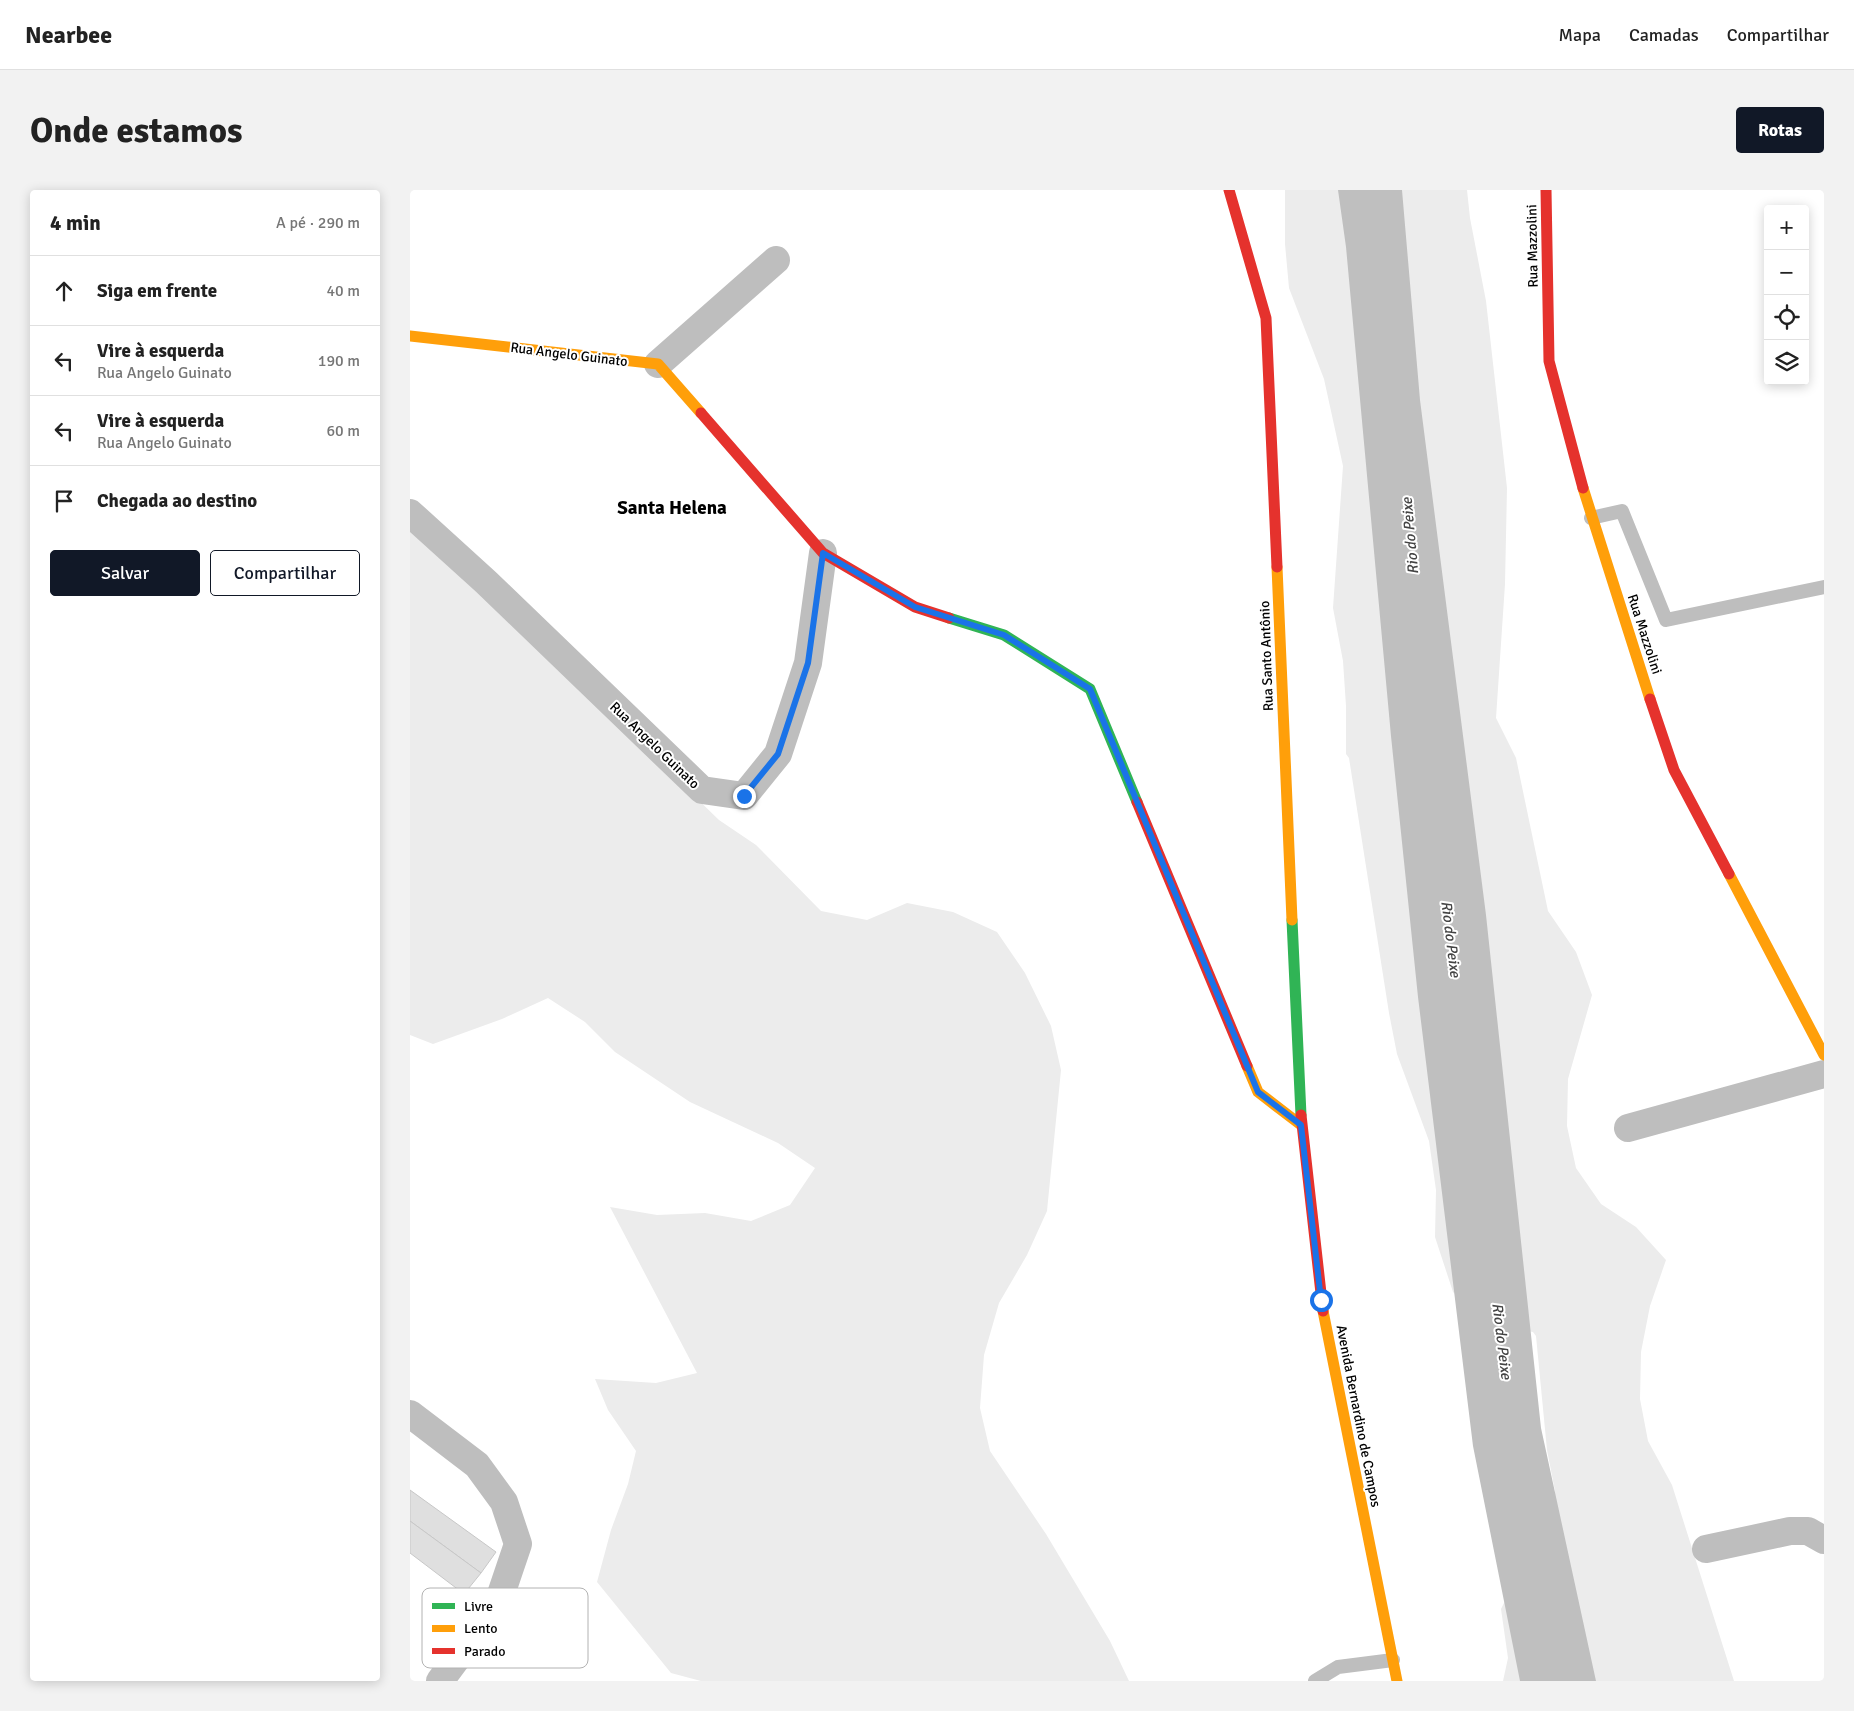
<!DOCTYPE html>
<html lang="pt">
<meta charset="utf-8">
<style>
:root{--surface:#fff;--page:#f2f2f2;--text:#222;--muted:#767676;--line:#e0e0e0;--accent:#111827}
body{margin:0;font-family:Signika,sans-serif;background:var(--page);color:var(--text)}
.controls{position:absolute;right:15px;top:15px;display:grid;overflow:hidden;border-radius:5px;box-shadow:0 2px 12px #0003}
.controls button{width:45px;height:45px;display:grid;place-items:center;padding:0;border:0;border-bottom:1px solid var(--line);background:var(--surface);color:var(--text);font:25px sans-serif}
.stop{position:absolute;width:15px;height:15px;margin:-11px;border:4px solid #1a73e8;border-radius:50%;background:#fff}
.stop.end{background:#1a73e8;border-color:#fff;box-shadow:0 1px 5px #0008}
.list{margin:0;padding:0;list-style:none}
h2{display:flex;justify-content:space-between;align-items:center;height:65px;margin:0;padding:0 20px;font-size:21px}
h2 small{font-size:16px;font-weight:400;color:var(--muted)}
.list li{display:grid;grid-template-columns:32px 1fr auto;gap:15px;align-items:center;box-sizing:border-box;height:70px;padding:0 20px;border-top:1px solid var(--line)}
.list b{display:block;font-size:19px;white-space:nowrap}
.list p{margin:0;font-size:16px;white-space:nowrap;color:var(--muted)}
.list em{font-size:16px;font-style:normal;color:var(--muted)}
.actions{display:flex;gap:10px;padding:15px 20px}
.actions a{flex:1;padding:11px 0;border:1px solid var(--accent);border-radius:5px;text-align:center;font-size:18px;color:var(--accent)}
.actions .main{background:var(--accent);color:#fff}
.icon{flex:none;width:28px;height:28px;fill:none;stroke:currentColor;stroke-width:2;stroke-linecap:round;stroke-linejoin:round}
.map{position:relative;flex:none;width:1414px;height:1491px;overflow:hidden;border-radius:5px}
header{display:flex;align-items:center;gap:30px;box-sizing:border-box;height:70px;padding:0 25px;background:var(--surface);border-bottom:1px solid var(--line)}
header strong{font-size:24px}
nav{display:flex;gap:28px;margin-inline-start:auto;font-size:18px}
.intro{display:flex;align-items:center;justify-content:space-between;box-sizing:border-box;height:120px;padding:0 30px}
h1{margin:0;font-size:35px}
.button{padding:12px 22px;border-radius:5px;background:var(--accent);color:#fff;font-size:18px;font-weight:700}
main{display:flex;gap:30px;padding:0 30px}
aside{flex:1;background:var(--surface);border-radius:5px;box-shadow:0 2px 12px #0003}
.map>svg:first-child{display:block}
</style>
<header>
<strong>Nearbee</strong>
<nav><a>Mapa</a><a>Camadas</a><a>Compartilhar</a></nav>
</header>
<div class="intro"><h1>Onde estamos</h1><a class="button">Rotas</a></div>
<main>
<aside>
<h2>4 min<small>A pé · 290 m</small></h2>
<ul class="list">
<li><svg class="icon" aria-label="ahead" viewBox="0 0 24 24"><path d="M12 20V5M6 11l6-6 6 6"/></svg><div><b>Siga em frente</b></div><em>40 m</em></li>
<li><svg class="icon" aria-label="left" viewBox="0 0 24 24"><path d="M17 20v-9H6M10 6l-5 5 5 5"/></svg><div><b>Vire à esquerda</b><p>Rua Angelo Guinato</p></div><em>190 m</em></li>
<li><svg class="icon" aria-label="left" viewBox="0 0 24 24"><path d="M17 20v-9H6M10 6l-5 5 5 5"/></svg><div><b>Vire à esquerda</b><p>Rua Angelo Guinato</p></div><em>60 m</em></li>
<li><svg class="icon" aria-label="arrive" viewBox="0 0 24 24"><path d="M6 21V4h12l-3 4 3 4H6"/></svg><div><b>Chegada ao destino</b></div></li>
</ul>
<div class="actions"><a class="main">Salvar</a><a>Compartilhar</a></div>
</aside>
<div class="map">
<svg width="1414" height="1491" viewBox="0 0 1414 1491">
<rect width="100%" height="100%" fill="#fff"/>
<!-- green -->
<g fill="#ececec">
<path d="M875 0H1057L1060 28 1076 111 1097 298 1095 394 1086 528 1106 568 1138 721 1166 762 1182 805 1158 889 1157 936 1166 978 1191 1014 1226 1037 1256 1070 1240 1116 1231 1162 1230 1209 1238 1251 1262 1295 1324 1491H1093L1098 1468 1091 1419 1111 1379 1144 1349 1145 1301 1137 1260 1126 1146 1123 1142 1077 1133 1043 1102 1025 1047 1026 1000 1019 951 987 864 979 823 939 568 936 564V516L933 471 923 418 933 276 914 189 879 98 875 54Z"/>
<path d="M0 330 309 630 346 655 411 721 457 730 497 713 543 722 587 742 615 783 641 836 651 880 637 1021 617 1065 589 1113 574 1165 570 1218 580 1261 636 1344 700 1451 719 1491H291L261 1483 187 1392 201 1340 218 1294 226 1261 198 1220 185 1189 246 1193 287 1183 200 1017 247 1025 295 1023 341 1031 380 1015 405 978 368 953 280 912 205 862 175 832 138 808 92 829 23 854 0 845Z"/>
</g>
<!-- water -->
<path fill="#bfbfbf" d="M928 0H992L1010 210 1076 725 1131 1238 1186 1491H1110L1063 1256 1008 807 981 546 936 57Z"/>
<!-- building -->
<g fill="#dfdfdf" stroke="#c7c7c7">
<path d="M0 1300 86 1362 71 1383 0 1331Z"/>
<path d="M0 1331 71 1383 54 1404 0 1363Z"/>
</g>
<g fill="none" stroke-linecap="round" stroke-linejoin="round">
<!-- lane -->
<g stroke="#bebebe" stroke-width="14">
<path d="M1181 328 1212 321 1256 430 1414 397"/>
<path d="M905 1491 928 1477 983 1470"/>
</g>
<!-- street -->
<g stroke="#bebebe" stroke-width="28">
<path d="M248 174 366 70"/>
<path d="M0 323 76 392 292 600 334 606 368 564 398 473 413 363"/>
<path d="M1218 938 1414 884"/>
<path d="M0 1224 67 1275 94 1312 108 1354 88 1413 30 1491"/>
<path d="M1296 1359 1380 1341H1398L1414 1350"/>
</g>
<!-- fast -->
<g stroke="#30b455" stroke-width="11">
<path d="M539 428 594 445 680 499 727 612"/>
<path d="M882 730 891 925"/>
</g>
<!-- slow -->
<g stroke="#ff9f0a" stroke-width="11">
<path d="M0 146 248 174 291 223"/>
<path d="M1173 298 1240 509"/>
<path d="M867 377 882 730"/>
<path d="M1319 684 1414 865"/>
<path d="M837 876 848 902 891 935"/>
<path d="M913 1121 987 1491"/>
</g>
<!-- jam -->
<g stroke="#e5322d" stroke-width="11">
<path d="M819 0 856 128 867 377"/>
<path d="M1136 0 1139 171 1173 298"/>
<path d="M291 223 413 363 505 417 539 428"/>
<path d="M1240 509 1264 580 1319 684"/>
<path d="M727 612 837 876"/>
<path d="M891 925 913 1121"/>
</g>
</g>
<g fill="none" stroke-linecap="round" stroke-linejoin="round">
<!-- route -->
<path stroke="#1a73e8" stroke-width="6" d="M334 606 368 564 398 473 413 363 505 417 594 445 680 499 848 902 891 935 911 1110"/>
</g>
<g text-anchor="middle" stroke-width="4" stroke-linejoin="round" paint-order="stroke">
<!-- street labels -->
<g font-size="14" fill="#000" stroke="#fff">
<text transform="translate(1122 56) rotate(-91)" y="5">Rua Mazzolini</text>
<text transform="translate(159 164) rotate(7)" y="5">Rua Angelo Guinato</text>
<text transform="translate(1235 444) rotate(72)" y="5">Rua Mazzolini</text>
<text transform="translate(856 466) rotate(-92)" y="5">Rua Santo Antônio</text>
<text transform="translate(245 555) rotate(44)" y="5">Rua Angelo Guinato</text>
<text transform="translate(949 1226) rotate(79)" y="5">Avenida Bernardino de Campos</text>
</g>
<!-- water labels -->
<g font-size="15" font-style="italic" fill="#444" stroke="#fff">
<text transform="translate(1000 346) rotate(-95)" y="5">Rio do Peixe</text>
<text transform="translate(1041 749) rotate(83)" y="5">Rio do Peixe</text>
<text transform="translate(1092 1151) rotate(83)" y="5">Rio do Peixe</text>
</g>
<!-- district labels -->
<g font-size="19" font-weight="bold" fill="#000" stroke="#fff">
<text x="262" y="324">Santa Helena</text>
</g>
</g>
<!-- legend -->
<rect x="12" y="1398" width="166" height="80" rx="8" fill="#fff" stroke="#b2b2b2" stroke-width="1"/>
<rect x="22" y="1413" width="23" height="6" fill="#30b455"/>
<rect x="22" y="1435" width="23" height="7" fill="#ff9f0a"/>
<rect x="22" y="1458" width="23" height="6" fill="#e5322d"/>
<g font-size="14" fill="#000">
<text x="54" y="1421">Livre</text>
<text x="54" y="1443">Lento</text>
<text x="54" y="1466">Parado</text>
</g>
</svg>
<div class="controls">
<button>+</button>
<button>−</button>
<button><svg class="icon" aria-label="locate" viewBox="0 0 24 24"><circle cx="12" cy="12" r="6"/><path d="M12 2v4M12 18v4M2 12h4M18 12h4"/></svg></button>
<button><svg class="icon" aria-label="layers" viewBox="0 0 24 24"><path d="M12 4l9 5-9 5-9-5zM3 14l9 5 9-5"/></svg></button>
</div>
<div class="stop" style="left:911px;top:1110px"></div>
<div class="stop end" style="left:334px;top:606px"></div>
</div>
</main>
